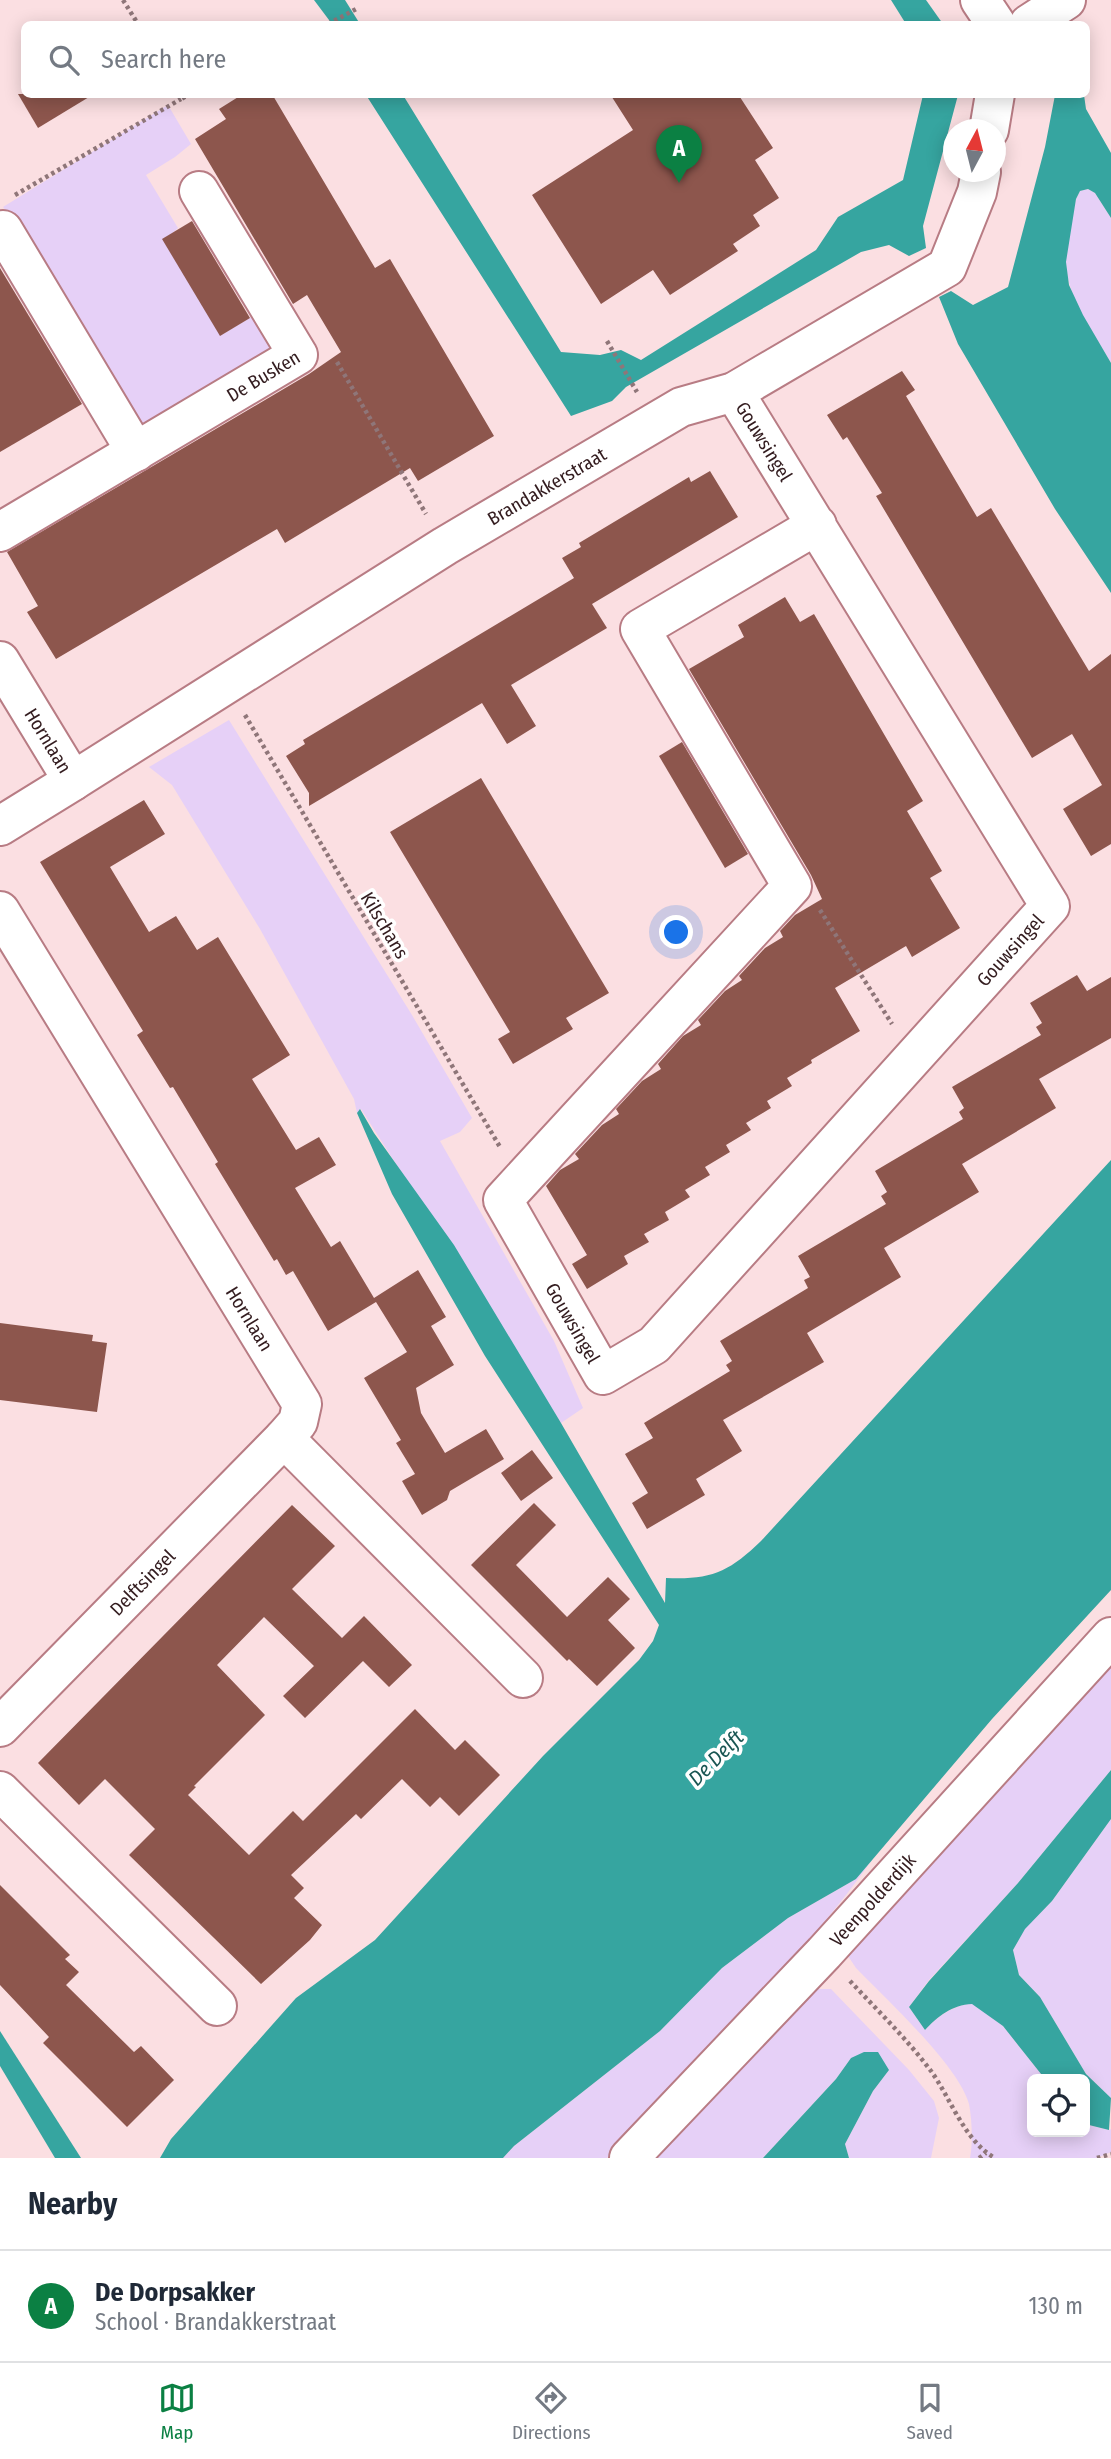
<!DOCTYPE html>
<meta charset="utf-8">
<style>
:root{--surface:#fff;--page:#f6f6f7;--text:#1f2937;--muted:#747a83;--line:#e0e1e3;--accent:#0b8043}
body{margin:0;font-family:"Fira Sans Condensed",sans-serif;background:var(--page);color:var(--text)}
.controls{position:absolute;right:21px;bottom:21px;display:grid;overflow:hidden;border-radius:10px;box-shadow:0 4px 18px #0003}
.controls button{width:63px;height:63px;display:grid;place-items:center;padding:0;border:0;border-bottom:2px solid var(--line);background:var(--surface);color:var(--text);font:35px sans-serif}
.compass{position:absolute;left:943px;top:119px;width:63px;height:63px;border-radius:50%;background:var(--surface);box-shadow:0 4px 18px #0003;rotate:7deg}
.you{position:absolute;left:677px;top:933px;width:24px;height:24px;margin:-18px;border:5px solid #fff;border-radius:50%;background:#1a73e8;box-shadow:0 0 0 10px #1a73e833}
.badge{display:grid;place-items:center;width:46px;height:46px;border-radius:50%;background:var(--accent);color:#fff;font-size:23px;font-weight:700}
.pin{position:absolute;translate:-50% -58px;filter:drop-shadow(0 2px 4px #0008)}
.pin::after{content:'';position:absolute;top:37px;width:24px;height:21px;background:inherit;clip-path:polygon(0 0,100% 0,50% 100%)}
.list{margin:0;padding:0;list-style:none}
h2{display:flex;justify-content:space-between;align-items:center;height:91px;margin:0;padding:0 28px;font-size:30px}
h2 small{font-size:23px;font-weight:400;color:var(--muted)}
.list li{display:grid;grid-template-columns:46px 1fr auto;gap:21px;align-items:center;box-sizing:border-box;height:112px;padding:0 28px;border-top:2px solid var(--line)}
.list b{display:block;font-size:26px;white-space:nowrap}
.list p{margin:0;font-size:23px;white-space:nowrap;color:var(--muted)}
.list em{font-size:23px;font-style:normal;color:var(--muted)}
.icon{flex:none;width:38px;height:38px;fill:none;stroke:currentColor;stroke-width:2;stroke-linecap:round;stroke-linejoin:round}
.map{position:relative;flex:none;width:1111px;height:2158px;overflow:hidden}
.search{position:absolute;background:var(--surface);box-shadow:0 4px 18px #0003;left:21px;right:21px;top:21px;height:77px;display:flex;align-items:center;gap:18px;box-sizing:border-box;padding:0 24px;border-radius:10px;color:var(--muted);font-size:26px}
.sheet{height:203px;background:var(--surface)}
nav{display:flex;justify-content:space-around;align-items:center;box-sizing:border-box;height:98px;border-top:2px solid var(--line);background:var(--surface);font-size:19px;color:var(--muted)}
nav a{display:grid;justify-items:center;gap:4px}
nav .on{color:var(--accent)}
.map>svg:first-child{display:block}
</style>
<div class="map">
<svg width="1111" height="2158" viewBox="0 0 1111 2158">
<rect width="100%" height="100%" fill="#fbdfe2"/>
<!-- green -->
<g fill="#e6d0f7">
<path d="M168 105 191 144 175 157 146 175 178 228 165 240 221 335 255 315 275 351 143 426 29 240 3 207Z"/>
<path d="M1088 189 1095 193 1111 218V363C1094 333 1068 300 1066 264 1065 244 1072 219 1076 199L1080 191Z"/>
<path d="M229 720 412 1015 472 1118 460 1132 440 1141 554 1341 583 1408 561 1423 361 1109 357 1113 354 1099 260 929 172 785 149 767Z"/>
<path d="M1111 1660V1770L1018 1883 929 1980 909 2007 925 2030C938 2016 952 2006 972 2003L1003 2026 1045 2079H1032V2132H1085V2120L1089 2125 1109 2130 1111 2129V2152L1097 2158H970C973 2143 972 2120 969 2104 959 2066 886 1999 856 1968L848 1956 877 1909Z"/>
<path d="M1111 1819V2098L1086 2074 1040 1997 1019 1975 1013 1950 1025 1928 1052 1901Z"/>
<path d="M873 1859C795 1967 698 2061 607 2158H503L514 2146 660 2031 722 1968 788 1918 856 1879Z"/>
<path d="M814 1989H831L909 2070 934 2101 939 2118 931 2158H849L845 2144 873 2091 889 2070 851 2058 836 2079 763 2158H651Z"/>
</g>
<!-- water -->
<g fill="#36a5a0">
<path d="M314 0H345L360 24H332Z"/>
<path d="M891 0H926L943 24H906Z"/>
<path d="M366 95H403L561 352 600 355 621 350 641 360 816 250 838 217 903 180 923 95H958L923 226 926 248 909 256 889 245 861 252 626 387 612 401 571 416Z"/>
<path d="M1055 95H1084L1086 109 1111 153V218L1095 193 1088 189 1080 191 1076 199 1066 262 1069 285 1083 315 1111 363V593L1055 509 958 344 939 297 951 291 973 305 1008 287 1045 147Z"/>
<path d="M360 1109 374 1133 454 1245 561 1423 665 1603 666 1578C711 1580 729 1572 761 1541L1111 1160V1590L992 1719 856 1879 788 1918 722 1968 660 2031 514 2146 503 2158H160L171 2139 296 1998 375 1940 543 1756 639 1660 653 1641 659 1625 485 1356 392 1194 357 1113Z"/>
<path d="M1111 1770V1819L1052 1901 1025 1929 1013 1950 1019 1975 1040 1997 1086 2074 1111 2098 1109 2130 1089 2125 1085 2120V2079H1045L1003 2026 972 2004C952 2005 938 2016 925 2030L909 2007 929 1981 1018 1883Z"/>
<path d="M0 2031 81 2158H55L0 2066Z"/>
<path d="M864 2052H878L889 2070 873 2091 845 2144 849 2158H763L836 2079 851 2058Z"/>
</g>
<!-- building -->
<g fill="#8d564d">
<path d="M18 94H94L38 128Z"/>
<path d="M243 94H272L375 268 390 259 494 436 418 481 410 468 285 543 277 529 56 659 27 612 38 606 7 552 309 374 341 352 307 295 293 304 195 139 226 119 219 109Z"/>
<path d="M610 94H738L773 148 755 160 779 198 753 215 760 226 733 244 738 251 670 295 653 270 601 304 532 195 633 130Z"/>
<path d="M192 221 250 318 220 336 162 239Z"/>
<path d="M0 268 82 404 0 452Z"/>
<path d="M902 371 915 390 906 396 977 517 991 508 1089 671 1111 654V844L1091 856 1063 809 1102 785 1072 734 1032 758 876 496 882 493 847 437 843 440 827 415Z"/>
<path d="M710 471 738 517 592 604 607 628 511 685 536 726 507 744 482 703 309 806V793L286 756 305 744 303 740 574 578 562 558 581 547 579 543 689 477 691 482Z"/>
<path d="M785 597 800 622 814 614 923 801 907 811 942 871 930 878 960 928 912 957 906 946 835 988 860 1031 811 1060 812 1063 787 1078 792 1086 767 1101 771 1108 746 1123 751 1130 726 1145 730 1152 705 1167 710 1175 685 1190 690 1197 665 1212 669 1220 644 1234 649 1242 624 1256 628 1264 587 1289 572 1264 587 1255 546 1186 560 1170 579 1159 575 1154 602 1125 619 1114 616 1109 642 1081 661 1069 658 1064 683 1036 701 1025 698 1020 725 991 742 980 739 976 765 948 783 937 780 931 795 915 822 899 811 875 689 669 744 637 738 625Z"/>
<path d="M682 742 748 854 725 868 659 756Z"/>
<path d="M481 778 609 993 566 1018 573 1029 513 1064 498 1039 510 1032 390 832Z"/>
<path d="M144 800 165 834 110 867 149 932 176 916 197 950 218 937 290 1055 252 1079 296 1150 319 1137 336 1165 295 1188 331 1247 340 1241 374 1298 418 1270 446 1317 431 1326 454 1365 416 1388 421 1413 445 1453 486 1429 504 1459 450 1491 447 1500 422 1515 402 1481 415 1474 396 1443 401 1440 364 1378 407 1352 376 1302 328 1331 293 1271 286 1275 277 1259 274 1261 215 1164 218 1162 173 1087 170 1088 137 1035 143 1031 40 862Z"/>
<path d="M1077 975 1087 991 1111 977V1038L1039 1079 1056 1108 962 1164 979 1192 884 1248 901 1277 807 1333 824 1362 723 1420 742 1451 696 1479 705 1495 647 1529 632 1503 648 1493 625 1454 653 1438 644 1423 730 1371 726 1365 732 1361 720 1341 808 1288 804 1280 810 1277 798 1256 886 1204 881 1196 887 1192 875 1171 963 1119 959 1112 964 1108 952 1087 1041 1035 1036 1027 1042 1023 1030 1003Z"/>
<path d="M0 1323 93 1335 92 1341 107 1343 97 1412 0 1400Z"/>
<path d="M532 1450 553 1478 521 1501 501 1473Z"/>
<path d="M534 1503 556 1525 516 1565 567 1617 608 1577 630 1599 608 1620 635 1648 597 1686 569 1659 567 1661 471 1565Z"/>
<path d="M292 1505 335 1546 292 1589 342 1638 364 1616 412 1665 389 1687 363 1661 305 1718 283 1696 314 1666 264 1617 217 1665 265 1715 194 1786 196 1787 188 1795 249 1855 293 1811 303 1821 415 1709 455 1750 465 1740 500 1775 459 1816 440 1797 430 1807 402 1779 361 1819 356 1814 291 1875 304 1888 294 1898 322 1925 310 1940 261 1984 129 1855 155 1829 105 1779 79 1805 38 1763Z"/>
<path d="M0 1885 70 1955 65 1959 79 1972 66 1985 134 2052 141 2046 174 2080 127 2127 43 2043 49 2037 0 1985Z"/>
</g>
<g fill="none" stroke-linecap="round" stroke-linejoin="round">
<!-- street casing -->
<g stroke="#b87c84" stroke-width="42">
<g id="street">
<path d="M980 0 996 24"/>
<path d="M1029 24 1066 0"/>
<path d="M989 130 995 94"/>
<path d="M3 230 136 452"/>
<path id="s1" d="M734 392 1050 906 654 1345 603 1375 503 1200 792 886 640 629 817 525"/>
<path id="s2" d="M0 532 298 355 199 191"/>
<path id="s3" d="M0 661 73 781 0 826"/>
<path id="s4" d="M73 781 445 546 681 407 734 392 947 267 977 192 981 172"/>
<path id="s5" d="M0 911 302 1404 298 1422 284 1438 523 1678"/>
<path id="s6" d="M0 1727 284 1438"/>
<path d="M0 1791 217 2006"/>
<path id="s7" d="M629 2158 824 1953 1111 1637"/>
</g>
</g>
<!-- path -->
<g stroke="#8f7679" stroke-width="4.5" stroke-dasharray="3.5 3.5" stroke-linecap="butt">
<path d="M123 0 138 24"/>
<path d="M328 24 358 8"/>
<path d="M178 94 181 99 190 94"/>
<path d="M15 195 181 99"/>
<path d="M607 341 637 392"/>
<path d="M337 362 426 514"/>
<path d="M245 715 500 1147"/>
<path d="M820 910 892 1024"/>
<path d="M850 1981C877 2010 907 2039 931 2071 950 2097 965 2142 995 2158"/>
<path d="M979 2158 986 2153"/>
<path d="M1097 2158 1111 2154"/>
</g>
<!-- street -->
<use href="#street" stroke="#fff" stroke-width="38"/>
</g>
<g text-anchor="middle" stroke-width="7" stroke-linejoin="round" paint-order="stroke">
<!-- street labels -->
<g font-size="19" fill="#331c1f" stroke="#fff">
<text dy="7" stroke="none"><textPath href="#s2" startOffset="306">De Busken</textPath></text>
<text dy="7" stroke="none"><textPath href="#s1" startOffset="58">Gouwsingel</textPath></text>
<text dy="7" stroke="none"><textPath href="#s4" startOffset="558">Brandakkerstraat</textPath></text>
<text dy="7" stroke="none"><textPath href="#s3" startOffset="93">Hornlaan</textPath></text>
<text transform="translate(385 925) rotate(59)" y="7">Kilschans</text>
<text transform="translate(1010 950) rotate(-48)" y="7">Gouwsingel</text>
<text dy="7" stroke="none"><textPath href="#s5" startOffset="478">Hornlaan</textPath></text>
<text transform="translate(573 1323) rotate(60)" y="7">Gouwsingel</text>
<text dy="7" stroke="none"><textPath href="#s6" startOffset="203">Delftsingel</textPath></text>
<text dy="7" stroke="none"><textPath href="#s7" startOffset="355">Veenpolderdijk</textPath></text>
</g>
<!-- water labels -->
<g font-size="21" font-style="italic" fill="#195653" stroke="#fff">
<text transform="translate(716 1758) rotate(-45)" y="7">De Delft</text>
</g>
</g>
</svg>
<div class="controls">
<button><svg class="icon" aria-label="locate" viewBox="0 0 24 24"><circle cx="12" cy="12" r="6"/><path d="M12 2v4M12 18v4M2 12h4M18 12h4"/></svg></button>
</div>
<svg class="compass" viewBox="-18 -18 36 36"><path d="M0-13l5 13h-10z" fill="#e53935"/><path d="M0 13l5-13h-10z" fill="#747a83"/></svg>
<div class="you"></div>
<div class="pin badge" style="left:679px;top:183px">A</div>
<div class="search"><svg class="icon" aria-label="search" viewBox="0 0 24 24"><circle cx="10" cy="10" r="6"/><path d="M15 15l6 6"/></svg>Search here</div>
</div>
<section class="sheet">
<h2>Nearby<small></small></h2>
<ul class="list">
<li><span class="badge">A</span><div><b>De Dorpsakker</b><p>School · Brandakkerstraat</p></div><em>130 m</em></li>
</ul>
</section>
<nav>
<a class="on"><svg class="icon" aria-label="map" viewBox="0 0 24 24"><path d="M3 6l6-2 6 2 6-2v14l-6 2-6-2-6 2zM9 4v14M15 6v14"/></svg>Map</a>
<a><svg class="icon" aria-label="directions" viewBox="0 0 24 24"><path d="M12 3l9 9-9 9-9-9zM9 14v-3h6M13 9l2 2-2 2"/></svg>Directions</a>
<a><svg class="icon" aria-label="saved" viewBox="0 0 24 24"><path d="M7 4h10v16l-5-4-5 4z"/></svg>Saved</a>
</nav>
